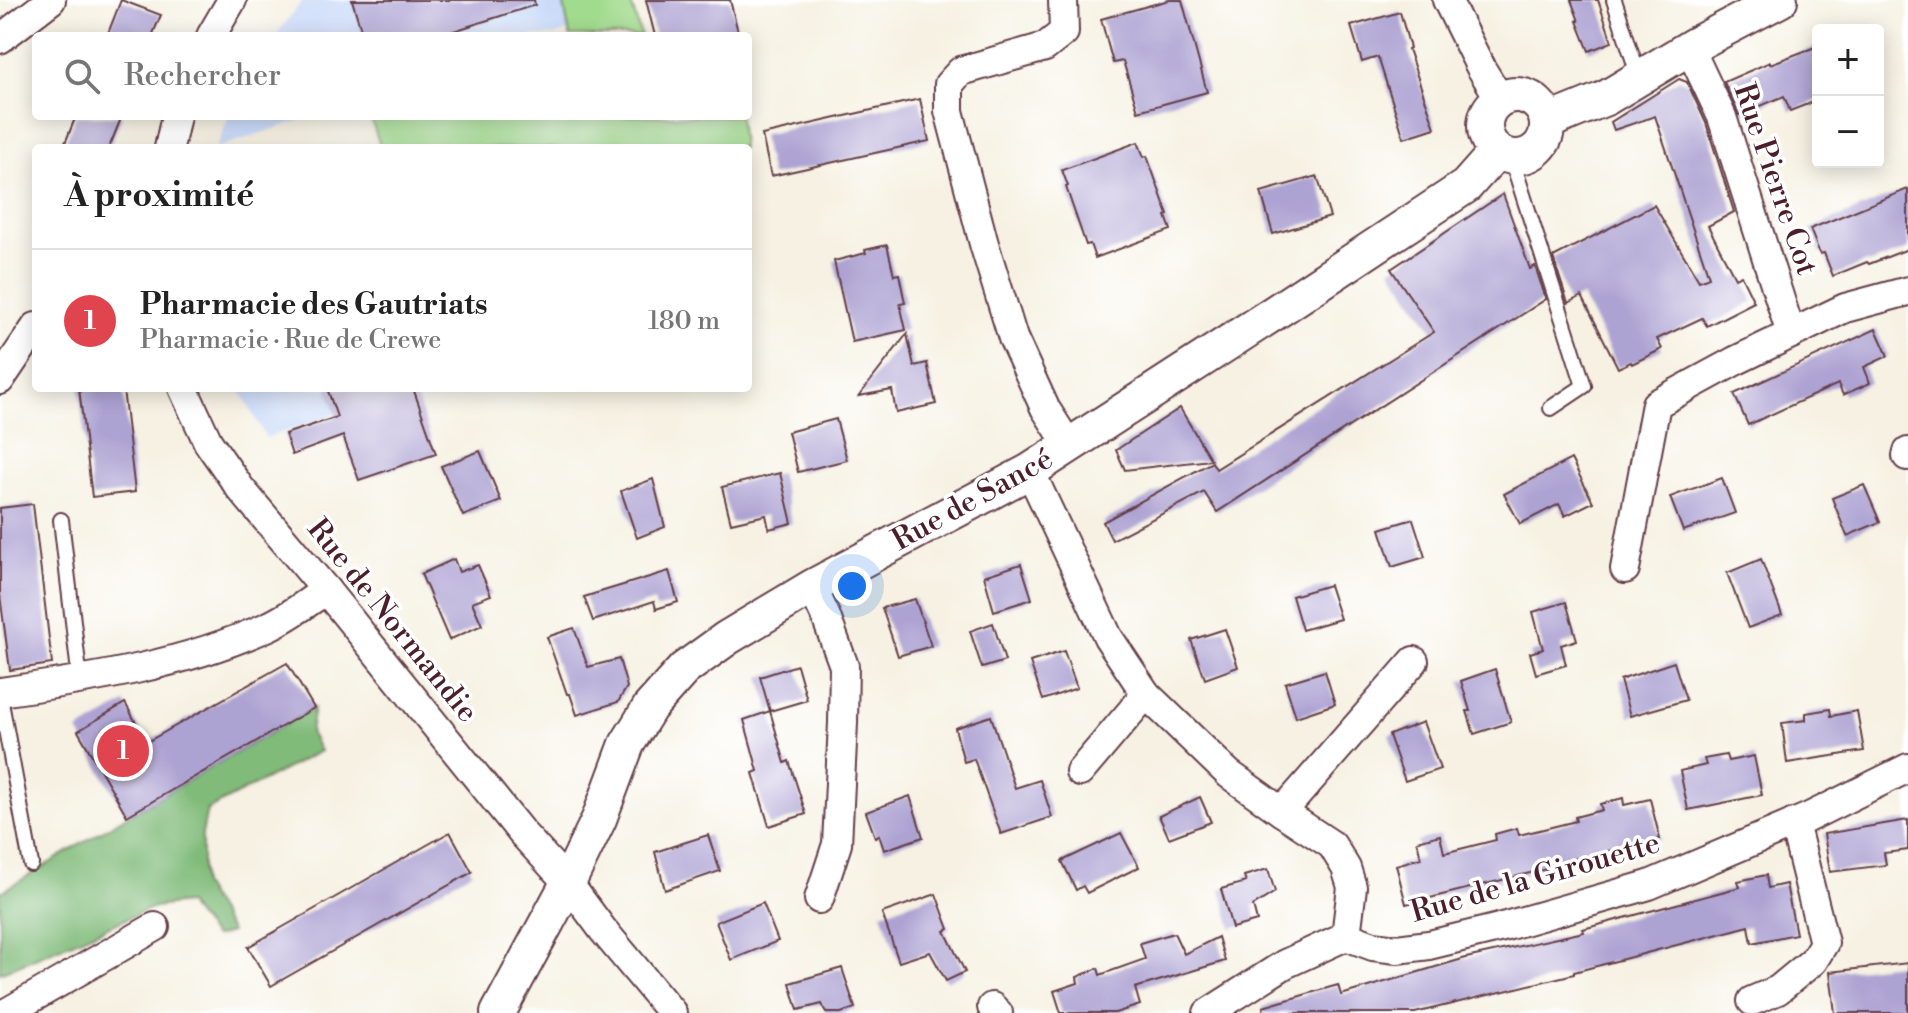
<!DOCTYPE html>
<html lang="fr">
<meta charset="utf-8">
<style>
:root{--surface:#fff;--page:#f2f2f2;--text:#222;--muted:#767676;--line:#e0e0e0;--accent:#111827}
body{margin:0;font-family:"Libre Bodoni",serif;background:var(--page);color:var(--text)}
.controls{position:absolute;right:24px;top:24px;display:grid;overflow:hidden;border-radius:8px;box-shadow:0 4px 20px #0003}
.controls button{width:72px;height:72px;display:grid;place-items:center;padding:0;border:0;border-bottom:2px solid var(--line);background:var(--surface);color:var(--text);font:40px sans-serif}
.you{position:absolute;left:852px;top:586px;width:28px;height:28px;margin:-20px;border:6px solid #fff;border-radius:50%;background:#1a73e8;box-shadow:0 0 0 12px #1a73e833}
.badge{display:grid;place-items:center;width:52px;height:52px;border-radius:50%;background:var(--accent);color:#fff;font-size:26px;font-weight:700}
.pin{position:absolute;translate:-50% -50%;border:4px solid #fff;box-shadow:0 2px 8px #0006}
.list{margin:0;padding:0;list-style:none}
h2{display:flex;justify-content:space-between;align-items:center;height:104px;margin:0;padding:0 32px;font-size:34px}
h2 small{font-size:26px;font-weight:400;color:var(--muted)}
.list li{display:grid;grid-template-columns:52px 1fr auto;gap:24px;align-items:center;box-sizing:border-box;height:144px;padding:0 32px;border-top:2px solid var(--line)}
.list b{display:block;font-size:30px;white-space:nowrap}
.list p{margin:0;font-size:26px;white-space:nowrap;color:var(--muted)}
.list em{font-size:26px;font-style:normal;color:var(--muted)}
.icon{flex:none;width:44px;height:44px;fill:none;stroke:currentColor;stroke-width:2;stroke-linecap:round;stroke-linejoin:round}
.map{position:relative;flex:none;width:1908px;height:1013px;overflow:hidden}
.search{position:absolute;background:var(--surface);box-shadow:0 4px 20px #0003;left:32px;top:32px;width:720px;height:88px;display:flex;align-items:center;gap:20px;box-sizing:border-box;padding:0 28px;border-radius:8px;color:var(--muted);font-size:30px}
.panel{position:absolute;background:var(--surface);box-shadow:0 4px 20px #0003;left:32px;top:144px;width:720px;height:248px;border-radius:8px}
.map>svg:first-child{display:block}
</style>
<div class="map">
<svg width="1908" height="1013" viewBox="0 0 1908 1013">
<rect width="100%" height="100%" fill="#fff"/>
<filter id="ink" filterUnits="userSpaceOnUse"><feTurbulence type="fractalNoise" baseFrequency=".0125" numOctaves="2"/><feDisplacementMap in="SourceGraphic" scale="16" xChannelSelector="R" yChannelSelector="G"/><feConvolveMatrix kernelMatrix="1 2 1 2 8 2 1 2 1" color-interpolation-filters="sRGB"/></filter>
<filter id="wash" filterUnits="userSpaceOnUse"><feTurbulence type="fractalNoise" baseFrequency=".006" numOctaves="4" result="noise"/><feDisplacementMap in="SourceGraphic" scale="32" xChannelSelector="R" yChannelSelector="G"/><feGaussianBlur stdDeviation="1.8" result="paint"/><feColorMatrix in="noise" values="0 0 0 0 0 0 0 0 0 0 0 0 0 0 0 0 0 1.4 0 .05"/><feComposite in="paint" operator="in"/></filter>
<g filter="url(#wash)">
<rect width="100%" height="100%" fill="#f6f1e2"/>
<!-- built -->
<g fill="#cbdbf9">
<path d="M303 0H563L572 30 554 36H275Z"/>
<path d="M229 116H313L216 148Z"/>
<path d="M239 388H413L266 438Z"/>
</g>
<!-- green -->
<g fill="#a1db8e" stroke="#767d5c" stroke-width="2">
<path d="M563 0H630L641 36H570Z"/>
<path d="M370 116H739L742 148H381Z"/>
</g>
<!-- forest -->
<path fill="#80bb79" stroke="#656d52" stroke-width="2" d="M314 708 310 732 320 751 207 810 202 834V885L231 932 214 937 186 903 154 907 0 973V891H3L127 816Z"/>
<g id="blocks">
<!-- building -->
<g fill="#ada3d3">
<path d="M121 0 161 15 152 36H107Z"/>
<path d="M352 0H534L535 5 438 36H363Z"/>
<path d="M646 0H730L739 36H655Z"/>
<path d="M1169 0H1182L1207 92 1138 111 1123 61 1113 63 1101 19Z"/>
<path d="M1571 0H1598L1612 42 1589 51 1577 21H1579Z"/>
<path d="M1400 12 1410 48 1408 49 1435 128 1404 138 1378 57 1362 62 1351 26Z"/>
<path d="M1818 46V100L1790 111 1784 96 1739 115 1724 82 1770 62V64Z"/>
<path d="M1679 79 1687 82 1706 123 1734 212 1708 226 1735 278 1741 275 1754 302 1707 326 1702 318 1657 339 1662 349 1632 364 1631 362 1618 368 1582 296 1568 303 1553 257 1654 205 1699 281 1709 277 1655 116 1614 130 1611 122Z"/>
<path d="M920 99 929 141 771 176 762 135Z"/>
<path d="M76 116H122L109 148H63Z"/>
<path d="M1138 142 1144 157 1147 156 1168 215 1166 216 1171 230 1095 258 1090 244 1086 245 1066 187 1068 186 1062 170Z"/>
<path d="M1317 176 1330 217 1273 234 1261 192Z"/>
<path d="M1908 189V249L1869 264 1867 262 1833 276 1824 253 1820 254 1810 229Z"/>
<path d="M1503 194 1530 269 1535 266 1546 299 1217 512 1204 492 1112 540 1103 522 1212 462 1216 469 1434 332 1391 269Z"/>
<path d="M887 245 894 275 899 274 905 303 900 304 906 330 852 342 834 261 866 253 865 250Z"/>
<path d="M1876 329 1888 356 1864 367 1870 383 1843 395 1838 384 1748 425 1734 394Z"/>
<path d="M907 334 914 366 927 363 936 404 896 413 892 390 859 396Z"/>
<path d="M79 388 123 389 135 492 92 497Z"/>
<path d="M327 388H413L436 454 359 480 343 436 292 455 285 434 337 417Z"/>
<path d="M1180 408 1211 460 1125 470 1116 450Z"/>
<path d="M836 419 847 460 798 472 788 432Z"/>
<path d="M480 451 501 501 463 516 441 466Z"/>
<path d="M1571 459 1593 502 1565 516 1559 504 1520 524 1504 494Z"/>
<path d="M780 473 792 523 769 529 766 515 731 523 722 487Z"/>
<path d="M1722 478 1735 513 1683 531 1670 497Z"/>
<path d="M653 479 665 527 637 538 621 491Z"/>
<path d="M1864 485 1880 522 1847 536 1832 498Z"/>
<path d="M33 504 52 664 10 670 0 595V508Z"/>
<path d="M1413 519 1425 557 1392 567 1380 529Z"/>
<path d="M454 559 459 572 478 565 491 595 472 602 482 625 449 640 421 574Z"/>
<path d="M1761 559 1782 615 1748 628 1727 573Z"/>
<path d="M1021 564 1032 599 994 611 984 576Z"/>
<path d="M669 571 678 602 656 609 654 601 593 621 584 597Z"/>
<path d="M1329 585 1340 619 1302 630 1292 596Z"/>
<path d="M915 599 931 646 898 656 882 608Z"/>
<path d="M1566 602 1577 640 1561 645 1566 665 1536 674 1530 653 1543 649 1533 612Z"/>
<path d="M993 623 1005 661 982 668 970 631Z"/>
<path d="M574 628 588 667 619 659 627 687 618 702 577 715 570 694H567L547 637Z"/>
<path d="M1225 629 1238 667 1205 679 1191 640Z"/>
<path d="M1064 651 1077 688 1043 700 1030 662Z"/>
<path d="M1674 662 1686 700 1630 716 1620 680Z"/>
<path d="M287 663 314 708 127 816 78 731 125 703 147 742Z"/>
<path d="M797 665 807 700 770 711 760 677Z"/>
<path d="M1495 669 1511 722 1474 734 1467 711H1470L1461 681Z"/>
<path d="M1325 671 1335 704 1296 717 1285 683Z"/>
<path d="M1830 709 1831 716 1857 711 1864 751 1787 763 1782 723 1806 720V713Z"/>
<path d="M770 711 785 763 789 761 806 814 769 826 753 773 758 771 744 720Z"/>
<path d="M991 716 1015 788 1040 780 1052 817 1001 834 974 759 964 762 955 728Z"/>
<path d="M1423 722 1440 769 1405 781 1389 735Z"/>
<path d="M1726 755 1728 761 1754 756 1762 795 1688 810 1680 771 1706 765 1704 759Z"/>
<path d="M910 796 923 837 884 850 879 835 875 837 866 812Z"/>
<path d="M1200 797 1211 822 1169 838 1159 816Z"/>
<path d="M1623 798 1624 805 1650 799 1660 839 1553 864 1554 867 1406 904 1396 865 1421 858 1417 841 1440 835 1444 853 1496 840 1495 834 1517 828 1519 835 1576 821 1575 817 1602 810 1600 804Z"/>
<path d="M1908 820V850L1884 853 1886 865 1830 872 1824 834Z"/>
<path d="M450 832 472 872 271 986 248 947Z"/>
<path d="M1121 833 1139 867 1087 893 1083 886 1076 890 1062 861Z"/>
<path d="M708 835 720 871 665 890 655 852Z"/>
<path d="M1268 869 1275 892 1253 906 1257 921 1232 928 1221 889 1246 882 1244 876Z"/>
<path d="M1766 875 1768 888 1786 884 1796 934 1752 943 1749 926 1574 972V974L1415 1013H1264L1263 1007 1324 989 1338 985 1341 995 1466 958 1584 932 1583 929 1740 887 1738 881Z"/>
<path d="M936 894 949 929 945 931 965 972 946 981 930 952 899 962 882 913Z"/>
<path d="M763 903 778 941 731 960 716 922Z"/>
<path d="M1174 933 1184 954 1218 937 1225 961 1135 988 1140 1005 1115 1013H1061L1054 991 1078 983 1077 977 1098 968 1100 975 1145 959 1140 943Z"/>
<path d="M1908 963V1013H1835L1830 972Z"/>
<path d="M842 968 855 1008 841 1013H826L822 1004 798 1010 790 983Z"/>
</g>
</g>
</g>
<g filter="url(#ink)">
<use href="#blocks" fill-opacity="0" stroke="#643e46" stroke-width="2"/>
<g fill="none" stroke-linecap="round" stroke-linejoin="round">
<!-- service casing -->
<g stroke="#643e46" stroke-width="18">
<g id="service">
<path d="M1614 0 1639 77"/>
<path d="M1511 157 1584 386 1551 408"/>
<path d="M61 520 80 681"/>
<path d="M0 697 31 864"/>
</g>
</g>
<!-- minor casing -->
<g stroke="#643e46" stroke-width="32">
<g id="minor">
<path d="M1063 0 1064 32 1045 47 961 71 949 84V111L984 244 1013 338 1045 408 1068 444"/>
<path d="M1447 0 1481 68 1500 99"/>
<path d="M211 36 232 0"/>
<path d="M0 39 51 0"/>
<path d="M1690 49 1722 117 1791 334"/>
<path d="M169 148 176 116"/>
<path d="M0 380 36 327"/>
<path d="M183 388 208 442 240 488 326 590 522 833 568 883 603 930 672 1013"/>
<path d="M1907 456 1908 452"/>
<path d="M1030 471 1108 637 1146 694 1229 774 1282 812 1332 845 1346 868 1352 887 1346 936 1373 946 1397 949 1429 945 1499 928 1649 885 1807 818 1908 768"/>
<path d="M1625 569 1656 404 1735 361 1845 308 1908 291"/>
<path d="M812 587 826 617 844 666 843 723 837 844 819 899"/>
<path d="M0 692C92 679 184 665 269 626 289 617 308 602 326 590"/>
<path d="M1080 772 1146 694"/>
<path d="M1282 812 1414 661"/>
<path d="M1752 1001 1778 990 1813 961 1824 943 1794 823"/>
<path d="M992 1007 998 1013"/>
<path d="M6 1013 155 927"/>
<path d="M1208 1013 1285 964 1346 936"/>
</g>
</g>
<!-- tertiary casing -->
<g stroke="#643e46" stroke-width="38">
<g id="tertiary">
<circle cx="1516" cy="126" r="31"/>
<path d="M1547 122 1606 98 1694 45 1780 0"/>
<path d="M498 1013 568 883 599 819 627 744 650 707 684 669 727 638 812 587 1030 471 1274 313 1466 186 1497 151"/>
</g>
</g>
<!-- service -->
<use href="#service" stroke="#fff" stroke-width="14"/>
<!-- minor -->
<use href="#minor" stroke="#fff" stroke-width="28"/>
<!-- tertiary -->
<use href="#tertiary" stroke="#fff" stroke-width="34"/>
</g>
</g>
<g text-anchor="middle" stroke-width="7" stroke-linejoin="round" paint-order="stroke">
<!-- street labels -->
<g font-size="30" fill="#4a1f2b" stroke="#fff">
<text transform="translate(1776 179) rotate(71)" y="10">Rue Pierre Cot</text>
<text transform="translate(972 499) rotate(-29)" y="10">Rue de Sancé</text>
<text transform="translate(393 620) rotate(51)" y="10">Rue de Normandie</text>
<text transform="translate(1535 877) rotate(-16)" y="10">Rue de la Girouette</text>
</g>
</g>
</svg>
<div class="controls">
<button>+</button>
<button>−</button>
</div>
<div class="you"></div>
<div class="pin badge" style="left:123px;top:751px;background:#e0444e">1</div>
<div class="search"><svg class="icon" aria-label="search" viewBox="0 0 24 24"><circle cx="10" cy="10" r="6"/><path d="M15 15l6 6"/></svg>Rechercher</div>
<section class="panel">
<h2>À proximité<small></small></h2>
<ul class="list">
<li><span class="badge" style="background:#e0444e">1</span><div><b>Pharmacie des Gautriats</b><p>Pharmacie · Rue de Crewe</p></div><em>180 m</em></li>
</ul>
</section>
</div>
